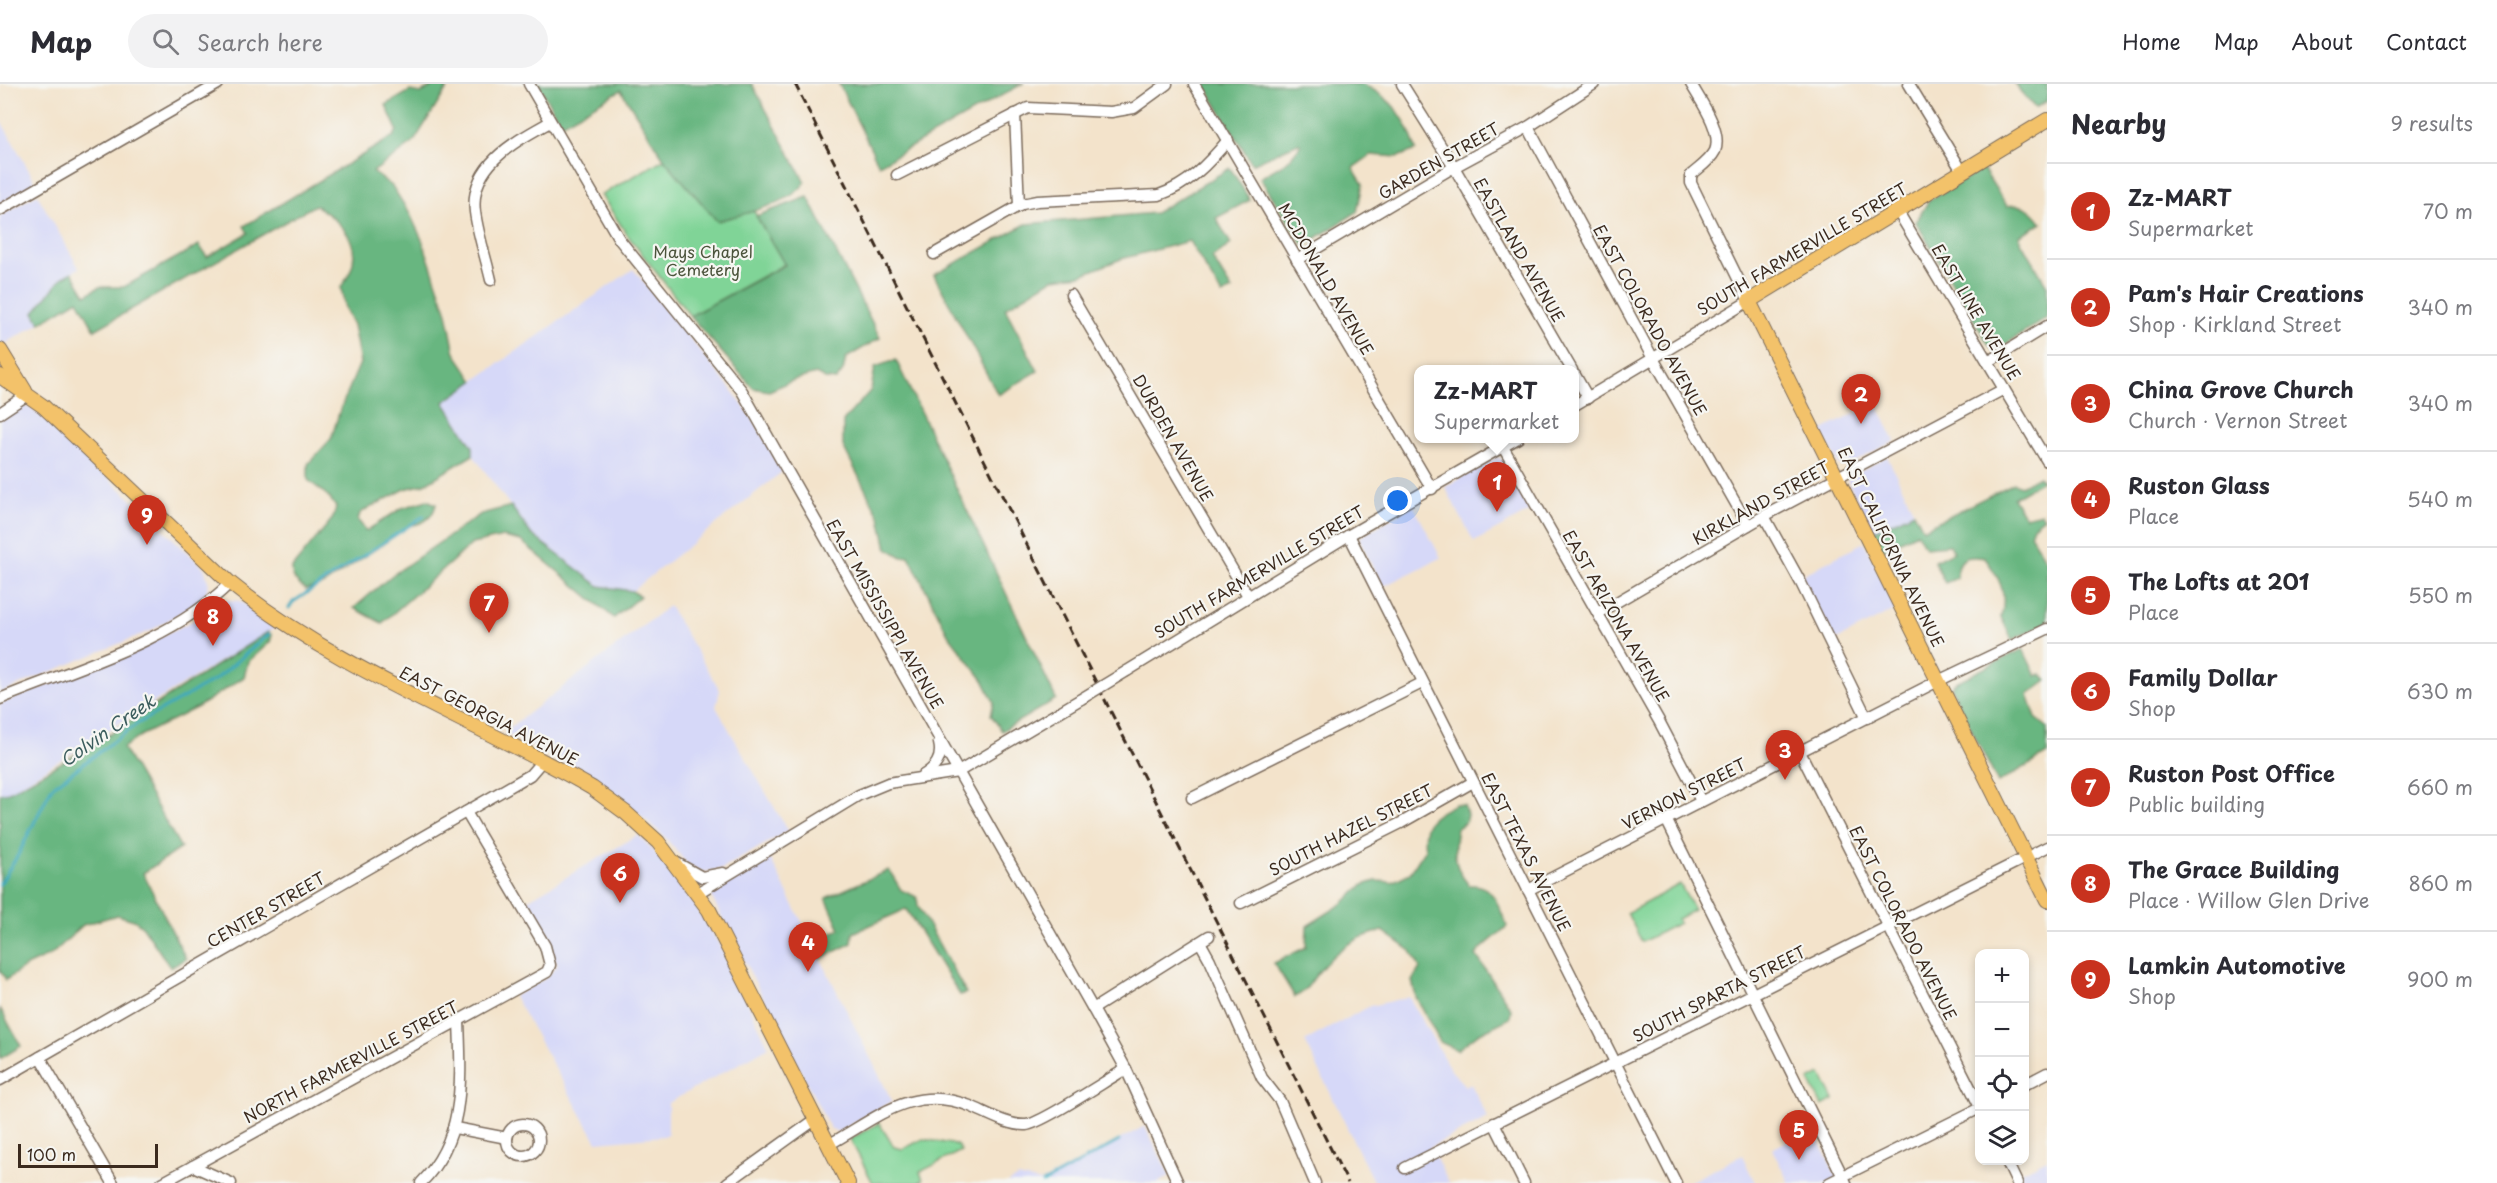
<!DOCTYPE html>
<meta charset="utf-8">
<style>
:root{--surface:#fff;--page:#f2f2f3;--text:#2b2b33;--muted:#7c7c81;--line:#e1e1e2;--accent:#c8321e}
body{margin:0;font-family:"Playpen Sans",sans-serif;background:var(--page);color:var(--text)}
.controls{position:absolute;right:18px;bottom:18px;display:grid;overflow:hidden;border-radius:12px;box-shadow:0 3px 9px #0003}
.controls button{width:54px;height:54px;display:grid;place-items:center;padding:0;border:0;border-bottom:2px solid var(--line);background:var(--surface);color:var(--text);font:30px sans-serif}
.scale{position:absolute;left:18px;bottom:15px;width:140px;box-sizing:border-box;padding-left:6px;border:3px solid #3b2a1e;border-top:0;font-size:16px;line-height:21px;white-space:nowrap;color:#3b2a1e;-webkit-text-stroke:4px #f6f6f2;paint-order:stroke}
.you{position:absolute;left:1398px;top:417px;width:21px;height:21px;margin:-15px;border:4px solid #fff;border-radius:50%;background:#1a73e8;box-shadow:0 0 0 9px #1a73e833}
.badge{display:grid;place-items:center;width:39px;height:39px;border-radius:50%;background:var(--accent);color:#fff;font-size:20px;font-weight:700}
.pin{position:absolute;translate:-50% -50px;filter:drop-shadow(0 2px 3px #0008)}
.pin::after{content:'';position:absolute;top:32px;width:21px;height:18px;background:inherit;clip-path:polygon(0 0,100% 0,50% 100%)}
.popup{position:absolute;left:1414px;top:281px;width:165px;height:78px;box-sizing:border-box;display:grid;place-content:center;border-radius:12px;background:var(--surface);filter:drop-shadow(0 2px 4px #0005);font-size:20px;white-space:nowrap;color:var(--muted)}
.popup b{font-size:22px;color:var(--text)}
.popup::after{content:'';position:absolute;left:50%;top:100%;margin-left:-12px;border:12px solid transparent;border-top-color:var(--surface)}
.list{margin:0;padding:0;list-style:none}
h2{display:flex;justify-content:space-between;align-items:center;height:78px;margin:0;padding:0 24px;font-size:26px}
h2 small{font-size:20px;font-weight:400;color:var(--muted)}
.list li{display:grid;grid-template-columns:39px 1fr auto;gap:18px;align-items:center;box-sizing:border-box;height:96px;padding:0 24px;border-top:2px solid var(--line)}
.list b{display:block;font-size:22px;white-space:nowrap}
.list p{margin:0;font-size:20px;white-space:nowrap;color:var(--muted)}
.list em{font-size:20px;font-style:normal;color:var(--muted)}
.icon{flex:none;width:33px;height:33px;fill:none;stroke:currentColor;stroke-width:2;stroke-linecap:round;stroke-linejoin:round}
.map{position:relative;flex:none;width:2047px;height:1099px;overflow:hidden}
header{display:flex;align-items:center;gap:36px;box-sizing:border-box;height:84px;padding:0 30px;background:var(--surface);border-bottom:2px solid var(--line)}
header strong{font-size:28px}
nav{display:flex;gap:33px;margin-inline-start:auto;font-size:21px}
.search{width:420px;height:54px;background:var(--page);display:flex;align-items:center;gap:15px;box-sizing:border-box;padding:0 21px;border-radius:33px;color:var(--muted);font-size:22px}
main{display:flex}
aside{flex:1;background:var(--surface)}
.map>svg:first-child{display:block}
</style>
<header>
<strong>Map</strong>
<div class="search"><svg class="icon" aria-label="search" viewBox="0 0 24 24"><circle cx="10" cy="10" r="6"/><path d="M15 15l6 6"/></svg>Search here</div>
<nav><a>Home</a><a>Map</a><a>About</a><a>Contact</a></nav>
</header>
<main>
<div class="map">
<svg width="2047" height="1099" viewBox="0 0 2047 1099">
<rect width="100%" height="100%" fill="#f6f6f2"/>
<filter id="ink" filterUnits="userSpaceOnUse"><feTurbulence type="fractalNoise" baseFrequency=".0167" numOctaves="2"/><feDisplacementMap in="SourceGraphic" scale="12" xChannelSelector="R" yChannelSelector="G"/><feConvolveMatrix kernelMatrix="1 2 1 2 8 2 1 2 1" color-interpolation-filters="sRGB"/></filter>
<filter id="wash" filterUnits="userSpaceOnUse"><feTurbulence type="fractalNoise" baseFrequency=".008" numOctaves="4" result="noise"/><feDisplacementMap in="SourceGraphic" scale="24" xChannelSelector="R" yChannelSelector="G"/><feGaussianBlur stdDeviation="1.35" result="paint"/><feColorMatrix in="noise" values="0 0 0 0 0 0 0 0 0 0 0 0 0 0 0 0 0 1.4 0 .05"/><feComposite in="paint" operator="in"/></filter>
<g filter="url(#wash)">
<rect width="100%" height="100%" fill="#f3e3cb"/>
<!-- built -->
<g fill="#d6d8f8">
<path d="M0 35 36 99 0 120Z"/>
<path d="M37 110 79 184 62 194 34 228 40 239 3 261 0 257V132Z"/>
<path d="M633 185 731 305 755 338 783 387 632 507 599 503 531 450 473 371V363L444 318Z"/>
<path d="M1876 319 1895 357 1846 382 1839 381 1821 347Z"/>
<path d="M22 322 28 323 48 337 204 484 209 500 206 508 197 519 150 547 0 609V336Z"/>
<path d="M1887 372 1914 428 1872 448 1847 395Z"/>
<path d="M1497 373 1503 376 1532 426 1474 458 1445 403Z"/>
<path d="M1413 421 1441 474 1382 503 1359 454Z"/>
<path d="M1864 458 1897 525 1833 558 1801 492Z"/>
<path d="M228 516 240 517 276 543 0 713V620L116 574 201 533Z"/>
<path d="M669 522 720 606 716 623 788 747 722 785 703 788 689 782 664 752 623 716 574 684 504 648Z"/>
<path d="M638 751 663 776 698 826 719 860 769 963 668 1019V1049L664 1052 597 1058 514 912 546 894 558 881 524 818Z"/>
<path d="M769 772 892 1017 838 1048 830 1044 711 812V806Z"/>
<path d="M1409 913 1450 985 1465 1002 1471 1000 1488 1034 1430 1063 1449 1099H1374L1305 957 1370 922Z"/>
<path d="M1145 1042 1170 1092 1157 1099H1007L1018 1093 1041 1098Z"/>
<path d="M1812 1044 1840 1099H1789L1772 1065Z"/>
<path d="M1742 1071 1755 1099H1687Z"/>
<path d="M2047 1075V1099H2025L2020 1089Z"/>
</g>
<!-- green -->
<g fill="#80d497" stroke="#5e7f5a" stroke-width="1.5">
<path d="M664 75 717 137 754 127 785 180 690 232 628 152 601 111Z"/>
<path d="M1680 800 1694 826 1677 835 1679 839 1642 858 1627 829Z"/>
<path d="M1821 990 1834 1016 1822 1022 1809 996Z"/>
<path d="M879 1039 894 1063 903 1065 923 1055 957 1061 961 1067 920 1088 923 1096 918 1099H873L850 1055Z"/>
</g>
<!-- forest -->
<g fill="#68b680" stroke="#52704f" stroke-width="1.5">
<path d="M437 0H450L413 59 373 88 392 102 410 130 423 158 447 229 455 269 474 297 444 318 473 363V371L425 400 405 405 360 429 358 436 366 447 402 424 427 416 436 420C433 433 424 440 411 441L324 500 306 506C298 500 291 495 292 484L333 434 336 423 328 412 308 396V380L331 355 340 326 360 279 353 241 345 225 341 203C368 168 349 142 315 121L95 246 78 216 40 239 34 228 62 194 72 188 86 211 99 203H124L199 161 207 173 248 149 244 142 394 52 397 46 386 21 410 7 421 9Z"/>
<path d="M538 0H752L805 98C793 120 742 130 717 137L664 75 621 6 561 40Z"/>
<path d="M839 0H1022L879 81Z"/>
<path d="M1204 0H1363C1394 16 1406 33 1416 66L1398 73 1371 71 1353 84 1363 100 1357 128 1304 162 1260 94 1288 77 1301 61 1298 59 1252 80Z"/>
<path d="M2014 0H2047V17L2035 24Z"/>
<path d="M1230 84 1250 116 1216 134 1231 160 1212 174 1232 206 1222 211 1189 157 1121 175 1081 191 1054 194 1005 224 1038 287 998 311 934 191 1026 140 1155 129Z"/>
<path d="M1983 85 2007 122C2024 119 2032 125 2042 139L2020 151V156L2047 202V234L1998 265H1992L1987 258 1916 138 1929 116Z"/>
<path d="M808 113 880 254 846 274 843 287 836 296 825 295 816 290 794 296 769 307 753 304 690 232 785 181 756 132Z"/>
<path d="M896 276 1056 615 1002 647 991 631 994 618 983 596 948 550 909 472 902 473 887 464 880 434 843 362V337L871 306 875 283Z"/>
<path d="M2039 392 2042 397 2013 414 2025 433 2041 429 2044 433 2033 442 2030 450 2047 478V539L2012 556 2001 533C2008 509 1999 493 1985 474 1966 471 1957 473 1957 494L1945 499 1934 477 1954 468 1949 461 1925 463 1917 449 1882 466 1872 448 1914 428 1923 445 2014 399 2021 402Z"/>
<path d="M511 422 531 450 599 502 632 507 640 512 614 534 521 457 503 453 472 460 382 539 354 524 391 492 481 430Z"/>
<path d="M268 548 272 551 270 558 248 578 244 593 198 623 142 651 123 664 181 764 143 789 186 875 170 883 143 843 134 836 117 831 83 841 52 870 28 881 6 896 0 886V710L9 708 96 659Z"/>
<path d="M2023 565 2036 592 2041 590 2047 597 2028 611 2036 634 2047 643V670L1998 699 1951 604 1954 599Z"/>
<path d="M1455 720 1464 721 1467 731 1465 739 1457 744C1453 766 1453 784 1469 801 1494 799 1499 823 1507 842 1497 853 1486 858 1476 871L1511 925 1510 934 1478 950 1457 966 1440 958 1416 913 1412 897 1420 884 1411 867 1383 847C1353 853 1336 866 1317 890 1309 900 1307 907 1295 913L1274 879 1306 863 1307 842 1342 820 1363 801 1376 797 1392 798 1410 789 1425 766C1421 737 1431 733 1455 720Z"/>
<path d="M889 786 901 806 917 813 918 822 966 909 960 911 906 825 853 849 852 859 820 875 812 858 840 845 826 814Z"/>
<path d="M0 924 21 962 0 975Z"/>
</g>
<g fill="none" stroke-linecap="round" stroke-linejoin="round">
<!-- stream -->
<g stroke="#3ea9be" stroke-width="3">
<path d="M289 524 293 518 424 432"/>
<path d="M0 800 18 771 52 703 137 640 216 595 269 550"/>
<path d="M1043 1099 1119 1057"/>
</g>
</g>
</g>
<g filter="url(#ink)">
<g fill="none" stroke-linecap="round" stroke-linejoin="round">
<!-- minor casing -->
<g stroke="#7b6b5b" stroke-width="13">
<g id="minor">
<path d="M529 0 619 155 742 307 1093 925 1126 985 1178 1099"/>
<path d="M1194 0 1432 405"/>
<path d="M1402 0 1454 83 1572 286"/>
<path d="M1909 0 1962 87"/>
<path d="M1015 30 1019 122"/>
<path d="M1528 43 1650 269 1748 441"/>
<path d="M897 91 1028 24 1111 28 1134 24 1167 0"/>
<path d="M0 126 218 0"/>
<path d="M1897 126 2047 377"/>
<path d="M934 170 1022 120 1037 117 1159 111C1188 101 1208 80 1228 56"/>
<path d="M1297 176 1454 83 1528 43 1594 0"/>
<path d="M491 196C486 174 478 151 475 128 469 81 516 57 550 38"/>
<path d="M1071 211 1248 512"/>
<path d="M1988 278 2047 242"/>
<path d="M1575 291 1588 314"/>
<path d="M1575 321 1749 217 1691 99V91C1699 84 1710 77 1715 67 1723 47 1700 16 1691 0"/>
<path d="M0 329 27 311"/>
<path d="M1503 363 1659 637 1701 717"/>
<path d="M1764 432 1801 499 1867 634"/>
<path d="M1349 451 1676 1099"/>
<path d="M1598 529 1764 432 2004 305"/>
<path d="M1127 587 1349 451 1518 354"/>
<path d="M0 615C77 583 170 559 230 499"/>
<path d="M1800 668 1980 1023"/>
<path d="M922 692C935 684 943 675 939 659"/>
<path d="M1192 714 1422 599"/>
<path d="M1666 735 1846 1099"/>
<path d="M677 779 702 793 723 789"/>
<path d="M1528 806 1938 597 2047 545"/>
<path d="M698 809 859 711 888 699 958 688 1081 615"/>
<path d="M1241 819 1401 739 1473 698"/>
<path d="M1200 858 1210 876 1262 994 1280 1017 1315 1099"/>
<path d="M1093 925 1209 852"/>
<path d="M40 973 113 1099"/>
<path d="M0 996 530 691 542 677"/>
<path d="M2024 1001 2047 989"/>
<path d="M1494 1039 1524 1099"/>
<circle cx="523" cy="1056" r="16"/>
<path d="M455 1044 507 1054"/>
<path d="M828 1061C877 1034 913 999 970 1022 987 1029 1008 1042 1026 1041 1041 1040 1108 995 1126 985"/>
<path d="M2006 1076 2017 1099"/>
<path d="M193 1082 231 1099"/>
<path d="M1405 1084 2047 763"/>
<path d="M162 1099 547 888 550 881 545 862 466 728"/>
<path d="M421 1099C466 1053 461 996 459 936"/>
<path d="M727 1099 816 1035"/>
<path d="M1829 1099 1980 1024"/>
</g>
</g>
<!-- major casing -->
<g stroke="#7b6b5b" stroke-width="16">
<g id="major">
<path d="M2047 36 1749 217 2047 816"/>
<path d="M0 266 25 307"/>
<path d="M0 292 43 322 230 499C339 587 471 634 592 704L626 729 658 758 709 826 848 1099"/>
</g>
</g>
<!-- minor -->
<use href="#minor" stroke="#fff" stroke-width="10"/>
<!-- major -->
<use href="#major" stroke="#f3c26a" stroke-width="14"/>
<!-- rail -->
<path stroke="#3b2a1e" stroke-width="3" stroke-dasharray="9 4.5" stroke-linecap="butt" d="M795 0 1348 1099"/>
<!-- minor-bridge casing -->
<g stroke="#7b6b5b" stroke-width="13" stroke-linecap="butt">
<path id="minor-bridge" d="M1081 615 1127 587"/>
</g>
<!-- minor-bridge -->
<use href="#minor-bridge" stroke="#fff" stroke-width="10"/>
</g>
</g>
<g text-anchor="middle" stroke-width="4.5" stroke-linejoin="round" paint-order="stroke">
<!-- street labels -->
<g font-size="16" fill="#3b2a1e" stroke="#f6f6f2">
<text transform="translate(1439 77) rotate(-30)" y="6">GARDEN STREET</text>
<text transform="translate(1802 165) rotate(-31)" y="6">SOUTH FARMERVILLE STREET</text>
<text transform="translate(1519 166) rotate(60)" y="6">EASTLAND AVENUE</text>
<text transform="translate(1326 195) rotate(60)" y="6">MCDONALD AVENUE</text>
<text transform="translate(1976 228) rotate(59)" y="6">EAST LINE AVENUE</text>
<text transform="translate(1650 236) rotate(61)" y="6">EAST COLORADO AVENUE</text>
<text transform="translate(1173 354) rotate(60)" y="6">DURDEN AVENUE</text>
<text transform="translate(1761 419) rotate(-29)" y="6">KIRKLAND STREET</text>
<text transform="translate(1891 463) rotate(64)" y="6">EAST CALIFORNIA AVENUE</text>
<text transform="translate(1259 488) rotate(-31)" y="6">SOUTH FARMERVILLE STREET</text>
<text transform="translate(885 530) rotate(60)" y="6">EAST MISSISSIPPI AVENUE</text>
<text transform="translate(1616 532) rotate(60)" y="6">EAST ARIZONA AVENUE</text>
<text transform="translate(489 632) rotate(27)" y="6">EAST GEORGIA AVENUE</text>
<text transform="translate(1684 710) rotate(-27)" y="6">VERNON STREET</text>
<text transform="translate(1351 746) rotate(-27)" y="6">SOUTH HAZEL STREET</text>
<text transform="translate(1526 768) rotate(63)" y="6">EAST TEXAS AVENUE</text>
<text transform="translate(266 826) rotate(-30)" y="6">CENTER STREET</text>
<text transform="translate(1903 839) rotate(63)" y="6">EAST COLORADO AVENUE</text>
<text transform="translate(1719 910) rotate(-27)" y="6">SOUTH SPARTA STREET</text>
<text transform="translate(351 978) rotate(-28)" y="6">NORTH FARMERVILLE STREET</text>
</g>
<!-- park labels -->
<g font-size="16" fill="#4c543c" stroke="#f6f6f2">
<text x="703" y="174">Mays Chapel<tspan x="703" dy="18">Cemetery</tspan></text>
</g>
<!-- water labels -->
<g font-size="18" font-style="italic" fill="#3c5d5e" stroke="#f6f6f2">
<text transform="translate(108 647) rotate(-35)" y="6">Colvin Creek</text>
</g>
</g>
</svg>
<div class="controls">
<button>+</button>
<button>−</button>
<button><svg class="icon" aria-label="locate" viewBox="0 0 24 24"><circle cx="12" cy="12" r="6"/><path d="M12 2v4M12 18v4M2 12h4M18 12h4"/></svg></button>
<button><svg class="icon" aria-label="layers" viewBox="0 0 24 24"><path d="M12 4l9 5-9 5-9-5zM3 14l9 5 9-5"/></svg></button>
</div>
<div class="scale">100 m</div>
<div class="you"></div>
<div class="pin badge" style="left:1497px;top:428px">1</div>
<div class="popup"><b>Zz-MART</b>Supermarket</div>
<div class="pin badge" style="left:1861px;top:340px">2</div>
<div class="pin badge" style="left:1785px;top:696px">3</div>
<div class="pin badge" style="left:808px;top:888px">4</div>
<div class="pin badge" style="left:1799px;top:1076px">5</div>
<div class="pin badge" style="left:620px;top:819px">6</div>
<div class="pin badge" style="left:489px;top:549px">7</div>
<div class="pin badge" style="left:213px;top:562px">8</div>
<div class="pin badge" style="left:147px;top:461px">9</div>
</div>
<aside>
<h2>Nearby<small>9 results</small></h2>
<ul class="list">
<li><span class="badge">1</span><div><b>Zz-MART</b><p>Supermarket</p></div><em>70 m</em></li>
<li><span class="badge">2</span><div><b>Pam's Hair Creations</b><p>Shop · Kirkland Street</p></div><em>340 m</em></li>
<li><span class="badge">3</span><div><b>China Grove Church</b><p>Church · Vernon Street</p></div><em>340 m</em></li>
<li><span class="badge">4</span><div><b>Ruston Glass</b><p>Place</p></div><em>540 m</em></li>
<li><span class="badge">5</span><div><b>The Lofts at 201</b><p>Place</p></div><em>550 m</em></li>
<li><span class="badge">6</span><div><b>Family Dollar</b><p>Shop</p></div><em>630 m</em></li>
<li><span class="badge">7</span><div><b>Ruston Post Office</b><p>Public building</p></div><em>660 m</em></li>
<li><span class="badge">8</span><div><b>The Grace Building</b><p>Place · Willow Glen Drive</p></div><em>860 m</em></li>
<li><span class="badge">9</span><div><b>Lamkin Automotive</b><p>Shop</p></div><em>900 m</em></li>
</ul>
</aside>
</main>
